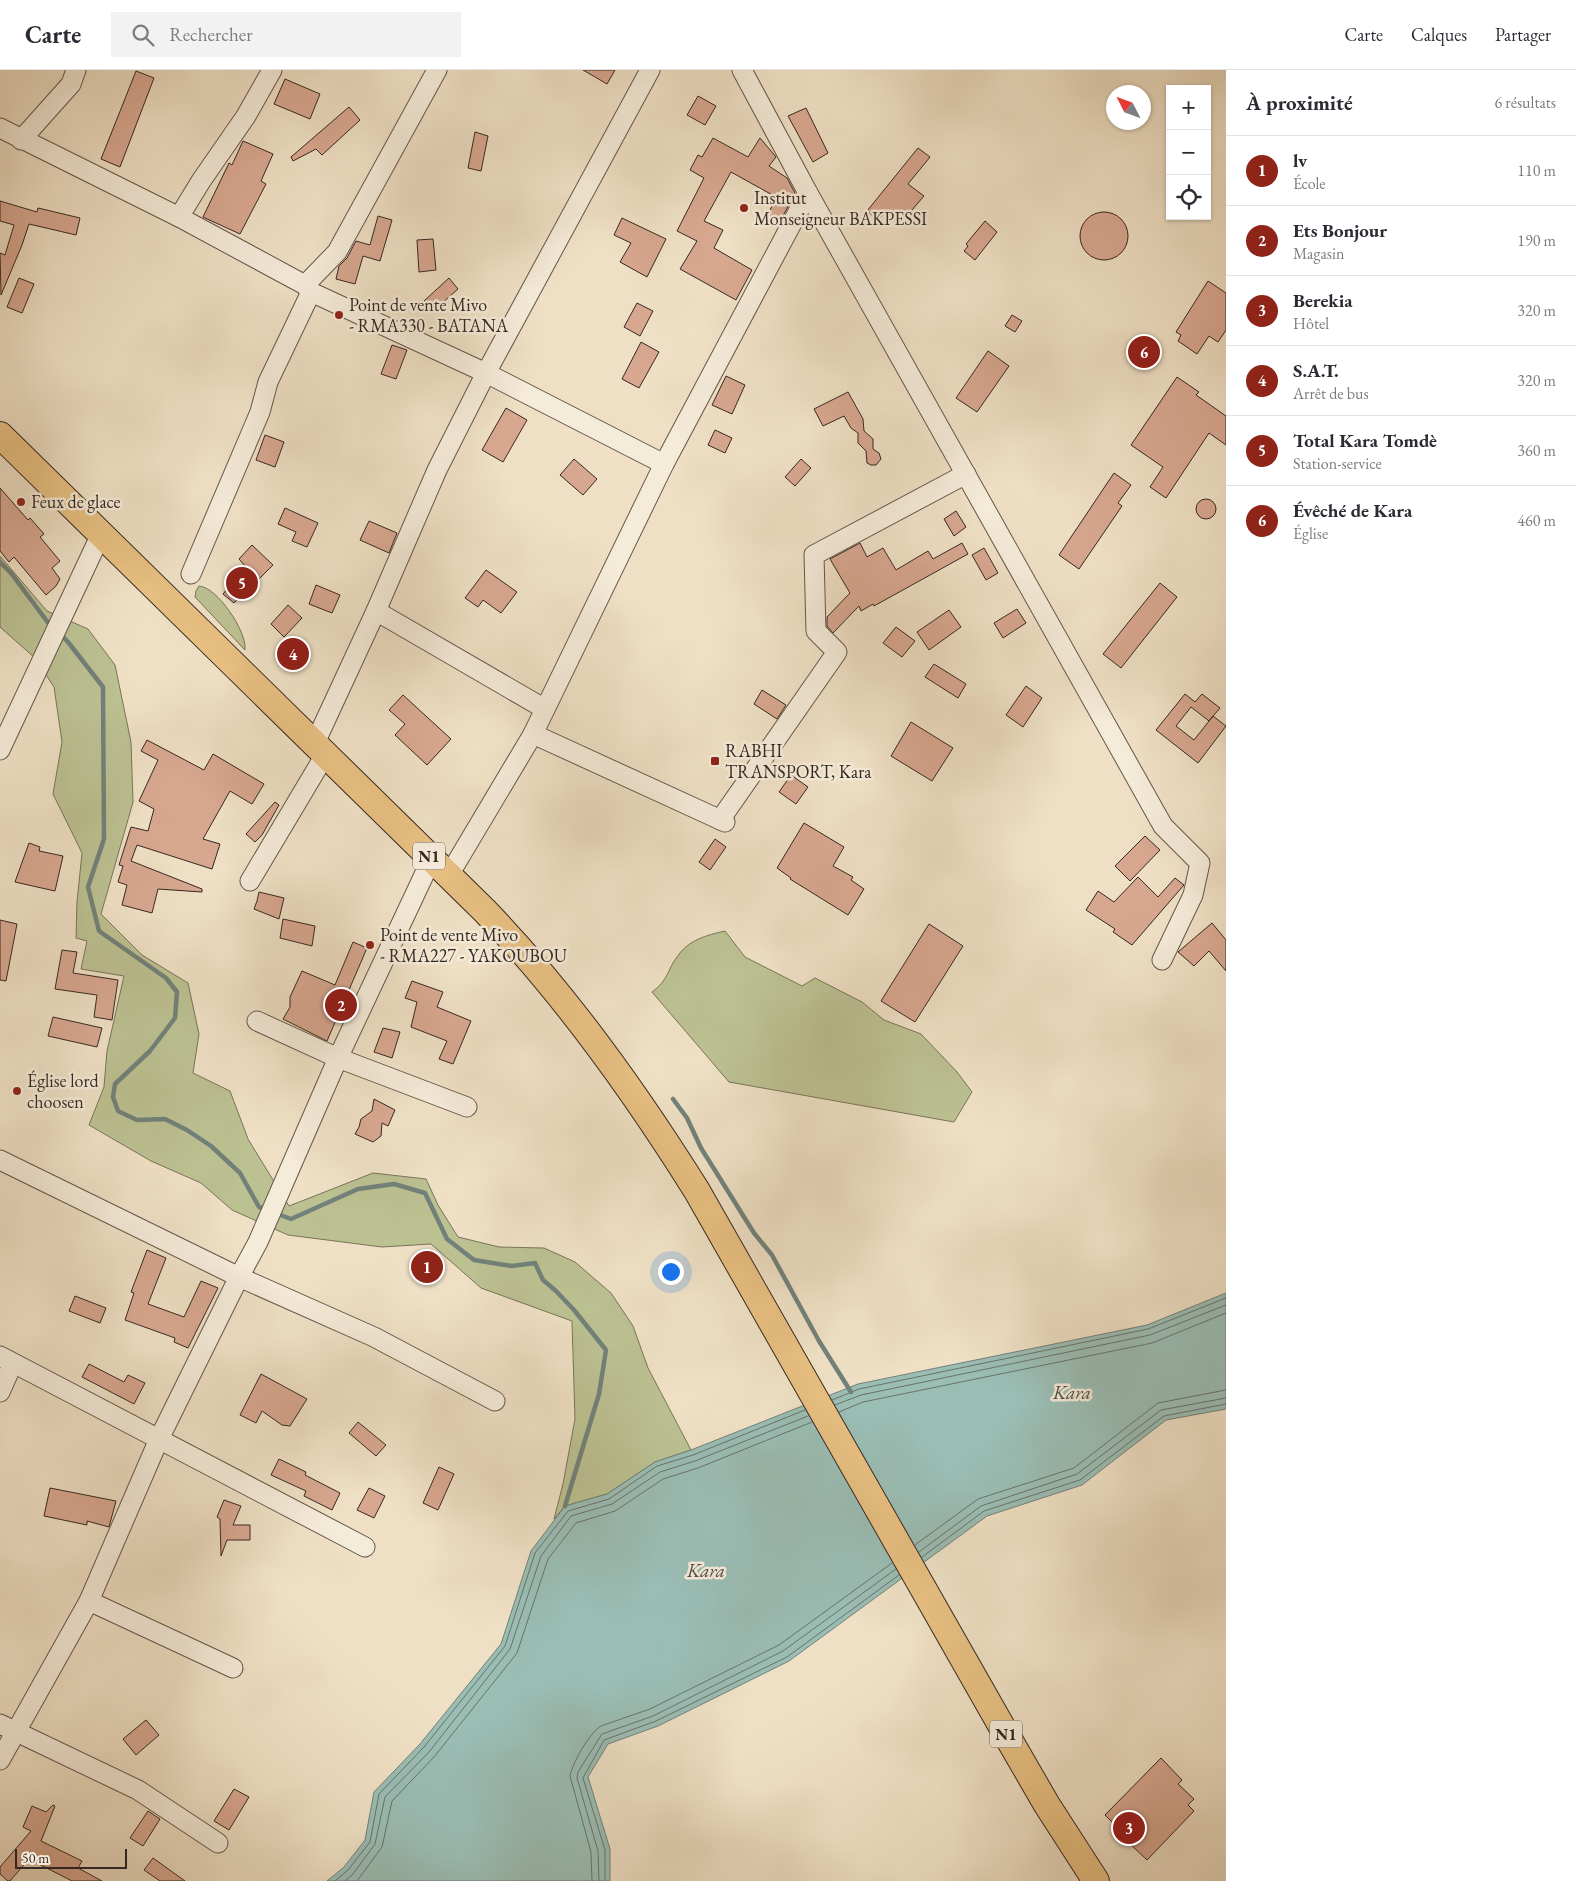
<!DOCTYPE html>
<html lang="fr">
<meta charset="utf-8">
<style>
:root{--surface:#fff;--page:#f2f2f3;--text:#2b2b33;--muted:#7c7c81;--line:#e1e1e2;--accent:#8f2418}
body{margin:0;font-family:"EB Garamond",serif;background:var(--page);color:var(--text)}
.controls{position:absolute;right:15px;top:15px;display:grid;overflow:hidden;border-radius:0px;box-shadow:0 1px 4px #0004}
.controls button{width:45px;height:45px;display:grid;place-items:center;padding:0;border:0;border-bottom:1px solid var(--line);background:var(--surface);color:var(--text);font:25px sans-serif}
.compass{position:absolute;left:1106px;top:15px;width:45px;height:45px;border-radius:50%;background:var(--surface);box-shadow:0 1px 4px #0004;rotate:312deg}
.scale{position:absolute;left:15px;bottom:12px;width:112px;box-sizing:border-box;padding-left:5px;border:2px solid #352822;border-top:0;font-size:14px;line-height:18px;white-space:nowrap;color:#352822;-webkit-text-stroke:4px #f5ebd9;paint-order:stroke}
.you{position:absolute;left:670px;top:1201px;width:18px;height:18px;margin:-12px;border:4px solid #fff;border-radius:50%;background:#1a73e8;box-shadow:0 0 0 8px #1a73e833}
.badge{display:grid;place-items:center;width:32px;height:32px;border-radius:50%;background:var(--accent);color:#fff;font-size:16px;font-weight:700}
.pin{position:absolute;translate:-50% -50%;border:2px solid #fff;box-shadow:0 1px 5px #0006}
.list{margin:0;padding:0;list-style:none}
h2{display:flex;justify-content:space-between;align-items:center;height:65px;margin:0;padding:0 20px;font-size:21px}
h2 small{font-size:16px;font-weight:400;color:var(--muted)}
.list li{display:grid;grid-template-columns:32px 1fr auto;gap:15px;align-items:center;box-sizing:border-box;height:70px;padding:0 20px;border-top:1px solid var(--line)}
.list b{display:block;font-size:19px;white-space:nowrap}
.list p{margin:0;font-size:16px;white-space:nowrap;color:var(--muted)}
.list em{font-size:16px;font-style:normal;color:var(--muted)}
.icon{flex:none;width:28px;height:28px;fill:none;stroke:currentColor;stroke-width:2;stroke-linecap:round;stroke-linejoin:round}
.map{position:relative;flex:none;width:1226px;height:1811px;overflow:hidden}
header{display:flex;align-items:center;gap:30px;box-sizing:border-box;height:70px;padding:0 25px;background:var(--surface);border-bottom:1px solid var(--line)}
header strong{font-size:24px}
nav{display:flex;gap:28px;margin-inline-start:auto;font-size:18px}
.search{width:350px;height:45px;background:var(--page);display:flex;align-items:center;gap:12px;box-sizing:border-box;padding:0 18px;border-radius:0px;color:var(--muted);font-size:19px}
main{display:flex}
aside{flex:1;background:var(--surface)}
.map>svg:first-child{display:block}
</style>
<header>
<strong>Carte</strong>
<div class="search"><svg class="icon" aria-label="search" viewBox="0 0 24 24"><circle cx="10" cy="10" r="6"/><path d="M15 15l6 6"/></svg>Rechercher</div>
<nav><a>Carte</a><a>Calques</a><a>Partager</a></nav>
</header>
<main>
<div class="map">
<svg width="1226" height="1811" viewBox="0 0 1226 1811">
<rect width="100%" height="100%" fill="#efe0c5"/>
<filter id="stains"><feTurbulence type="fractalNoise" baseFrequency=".004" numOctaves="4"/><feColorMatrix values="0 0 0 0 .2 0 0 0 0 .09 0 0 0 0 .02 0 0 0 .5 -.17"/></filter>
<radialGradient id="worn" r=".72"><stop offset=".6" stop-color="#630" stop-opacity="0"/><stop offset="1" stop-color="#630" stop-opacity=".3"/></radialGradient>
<!-- green -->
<g fill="#bcc192" stroke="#78745a">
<path d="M0 486 47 541 88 559 115 595 131 672 133 732 101 844 142 885 188 913 199 964 193 1003 230 1021 248 1069 289 1136 373 1103 426 1109 438 1135 458 1167 499 1177 544 1178 575 1192 611 1223 633 1256 648 1298 691 1380 655 1392 607 1424 565 1436 554 1449 563 1414 575 1349 572 1251 481 1218 431 1174 382 1177 288 1165 232 1140 201 1113 151 1091 89 1055 104 1017 107 981 124 906 81 899 87 871 76 868 77 832 82 783 53 724 62 672 54 617 35 588 0 557Z"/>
<path d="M199 516C217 517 247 561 245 580L195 527 196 521Z"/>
<path d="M725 861 745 887 802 916 815 908 862 932 884 950 921 964 957 1002 972 1022 954 1052 729 1012 652 922C669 909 666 902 677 887 688 870 707 865 725 861Z"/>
</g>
<!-- water -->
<path fill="#9abdb4" stroke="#72817a" d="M1226 1223V1339L1166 1350 1082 1415 987 1446 789 1591 658 1656 608 1674 588 1707 610 1779V1811H327L344 1797 365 1770 374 1722 420 1674 501 1574 531 1481 565 1436 607 1424 655 1392 691 1380 858 1314 1147 1255Z"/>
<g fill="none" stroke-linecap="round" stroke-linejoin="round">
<!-- shore -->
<g stroke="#68726b" stroke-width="1">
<path d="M832 1330 859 1319 1148 1259 1226 1228"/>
<path d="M835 1335 861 1325 1150 1265 1226 1235"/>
<path d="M839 1342 863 1332 1152 1273 1226 1243"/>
<path d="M915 1475 978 1429 1074 1398 1158 1333 1226 1320"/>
<path d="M919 1482 981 1436 1077 1404 1161 1340 1226 1328"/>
<path d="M922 1487 984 1441 1080 1410 1164 1346 1226 1334"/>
<path d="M335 1811 348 1800 370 1772 379 1724 424 1677 505 1576 535 1483 568 1441 609 1429 657 1396 693 1385 805 1340"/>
<path d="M345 1811 353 1804 375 1774 385 1727 429 1682 510 1579 541 1486 571 1446 612 1434 660 1402 695 1391 808 1346"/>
<path d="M357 1811 382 1777 392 1731 434 1687 517 1583 548 1489 576 1453 615 1441 663 1409 698 1398 812 1352"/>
<path d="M592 1811 591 1782 570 1706C572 1694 590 1662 601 1656L650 1639 779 1575 892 1493"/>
<path d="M599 1811 598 1781 577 1708 578 1702 602 1664 653 1646 783 1581 896 1499"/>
<path d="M605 1811V1780L583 1708 604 1670 656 1651 787 1587 899 1505"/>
</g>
<!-- stream -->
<g stroke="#72817a" stroke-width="4.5">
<path d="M0 492 11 503 52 558"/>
<path d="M60 564 68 572 103 617 104 769 88 817 99 861 166 908 177 922 175 948 150 981 115 1014 113 1027 118 1041 137 1050 165 1049 187 1060 211 1076 240 1103 259 1137 268 1140"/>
<path d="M673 1029 687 1048 701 1078 754 1163 772 1185 819 1271 851 1322"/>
<path d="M275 1143 291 1149 358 1119 394 1114 425 1123 447 1169 474 1190 512 1196 535 1193 543 1210 556 1221 574 1240 606 1280 599 1324 565 1436"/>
</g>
</g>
<!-- building -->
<g fill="#d8a790" stroke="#352822">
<path d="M583 0H615L607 14Z"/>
<path d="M136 1 154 8 120 97 101 89Z"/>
<path d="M285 9 320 24 310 49 274 34Z"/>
<path d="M698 26 716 36 705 55 687 45Z"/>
<path d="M349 37 360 50 322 85 316 79 293 91 291 87Z"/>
<path d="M806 38 828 83 813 92 788 46Z"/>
<path d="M475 62 488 66 481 101 468 98Z"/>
<path d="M713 68 748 87 760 68 776 87 769 96 787 108 794 121 795 124 779 153 767 147 776 127 731 102 704 151 723 160 714 178 752 200 736 230 680 199 697 171 677 161 704 108 690 100 698 85 702 87Z"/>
<path d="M243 71 273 84 261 111 266 114 240 164 203 147 229 93 232 95Z"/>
<path d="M918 78 930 87 908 114 924 126 899 155 885 143 878 150 867 141Z"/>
<path d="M0 131 37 142 38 138 80 148 76 165 29 154 22 175 1 225 0 183 5 185 14 155 0 151Z"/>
<circle cx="1104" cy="166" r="24"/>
<path d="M378 146 392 150 380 191 363 186 355 214 336 209 339 196 347 188 356 171 370 175Z"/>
<path d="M622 148 666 169 647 207 620 192 631 173 614 165Z"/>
<path d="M985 151 997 162 975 190 964 181 968 176 966 174Z"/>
<path d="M433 169 436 200 419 202 417 170Z"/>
<path d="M19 208 34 214 22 243 7 237Z"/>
<path d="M449 208 458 219 433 241 424 231Z"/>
<path d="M1208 211 1226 223V260L1218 272 1209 266 1197 284 1178 271 1181 265 1176 262Z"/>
<path d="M637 233 653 241 640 266 624 257Z"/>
<path d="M1012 245 1022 251 1015 262 1005 256Z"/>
<path d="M641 272 659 282 639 318 622 309Z"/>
<path d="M392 275 407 280 396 309 381 304Z"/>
<path d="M988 281 1009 296 977 342 956 328Z"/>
<path d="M726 306 745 315 732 344 712 335Z"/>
<path d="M1177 307 1199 322 1196 325 1226 346V375L1209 363 1166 428 1150 417 1163 397 1131 375Z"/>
<path d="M848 322 863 349 864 361 873 369V379L879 383 881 389 876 395H871L867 393 866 381 858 373V363L851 358 844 346 823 356 814 339Z"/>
<path d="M506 338 527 350 503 392 482 380Z"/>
<path d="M715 360 732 368 725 383 708 375Z"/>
<path d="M265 365 284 372 275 397 256 390Z"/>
<path d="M574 389 597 409 583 425 560 405Z"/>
<path d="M801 389 811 398 795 416 785 407Z"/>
<path d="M1114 403 1131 415 1118 433 1122 436 1079 499 1059 485Z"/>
<path d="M0 418 28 450 30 448 44 464 40 467 60 491 52 498 60 509 56 516 46 525 14 487 9 492 0 481Z"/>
<circle cx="1206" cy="439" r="10"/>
<path d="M285 438 318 453 307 477 292 471 296 462 278 454Z"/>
<path d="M956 441 966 457 954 466 944 449Z"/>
<path d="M369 451 397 463 389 483 360 470Z"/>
<path d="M860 473 867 487 883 478 896 500 928 481 933 489 962 473 968 484 874 536 873 534 861 541 859 536 833 563 827 556V547L850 523 830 489Z"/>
<path d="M252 475 273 495 259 509 257 507 234 533 223 524 246 497 239 489Z"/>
<path d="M984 478 998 503 986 510 972 485Z"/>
<path d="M486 500 517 522 501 543 483 530 478 537 465 528Z"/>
<path d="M1160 513 1177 527 1121 598 1103 584Z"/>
<path d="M316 515 340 525 332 543 309 534Z"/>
<path d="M288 535 302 548 284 567 271 554Z"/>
<path d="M1017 539 1026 553 1003 568 994 553Z"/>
<path d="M949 540 961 557 929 580 917 562Z"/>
<path d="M896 557 915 571 902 587 883 573Z"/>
<path d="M934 594 966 614 958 628 925 607Z"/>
<path d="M1026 616 1042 628 1023 657 1006 645Z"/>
<path d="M762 620 786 635 777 649 754 634Z"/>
<path d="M1185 624 1195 632 1202 624 1220 638 1209 651 1191 637 1176 656 1194 670 1213 646 1226 656 1198 693 1156 660Z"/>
<path d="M403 625 451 669 427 695 395 665 405 654 389 640Z"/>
<path d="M911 652 953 678 932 711 891 686Z"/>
<path d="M147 670 204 700 213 684 264 714 252 734 230 721 203 769 220 774 212 799 137 775 131 791 202 819V822L158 819 152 843 122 835 127 815 118 812 123 796 119 795 131 757 148 761 154 739 139 731 158 690 141 681Z"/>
<path d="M791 705 808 717 796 734 779 722Z"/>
<path d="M275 732 279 735 262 765 255 772 246 764Z"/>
<path d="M804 753 844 777 833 796 853 807 851 810 864 819 848 845 790 809 791 808 777 798Z"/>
<path d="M1145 766 1160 780 1130 811 1115 796Z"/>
<path d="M715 769 726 777 710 800 699 792Z"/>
<path d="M29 773 40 777 39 781 63 786 55 821 15 812Z"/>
<path d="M1138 807 1158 827 1175 808 1184 815 1132 875 1113 862 1115 859 1086 840 1098 821 1114 832Z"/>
<path d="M259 822 284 828 279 849 254 839 257 831Z"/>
<path d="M283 849 315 856 312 876 280 868Z"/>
<path d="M0 850 17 854 6 911 0 910Z"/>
<path d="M1212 853 1226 870V901L1209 881 1194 896 1178 882Z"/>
<path d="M929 854 963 876 915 952 881 931Z"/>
<path d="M353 872 367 878 327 971 283 949 290 937V927L302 901 335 915Z"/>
<path d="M62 880 77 882 73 903 118 910 112 950 94 947 97 925 55 919Z"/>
<path d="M412 911 443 922 437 937 471 951 453 994 439 989 447 971 411 957 417 932 405 928Z"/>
<path d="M53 947 102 958 97 977 48 966Z"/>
<path d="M383 958 400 962 392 988 374 982Z"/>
<path d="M374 1029 395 1040 388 1056 382 1053 381 1066 373 1072 355 1064 359 1057 361 1049 372 1041Z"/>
<path d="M147 1180 166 1188 148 1234 184 1247 201 1211 218 1218 188 1278 174 1272 175 1268 125 1250 134 1223 131 1222Z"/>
<path d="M75 1226 106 1238 100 1253 69 1241Z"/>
<path d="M89 1294 124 1312 128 1305 145 1313 134 1334 82 1307Z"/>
<path d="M261 1304 307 1329 290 1356 282 1355 262 1341 256 1353 240 1345Z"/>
<path d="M358 1352 386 1375 376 1386 349 1363Z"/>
<path d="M279 1389 306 1402 305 1405 340 1423 332 1440 304 1426 306 1421 271 1405Z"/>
<path d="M439 1397 454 1404 438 1440 423 1433Z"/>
<path d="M50 1418 116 1431 109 1457 87 1451V1455L44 1446Z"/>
<path d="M369 1418 385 1426 374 1448 357 1440Z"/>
<path d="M224 1430 241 1436 233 1455H250V1470H227L221 1486 220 1449 217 1447Z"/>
<path d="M146 1650 159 1665 136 1685 123 1669Z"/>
<path d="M1161 1688 1182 1710 1178 1714 1194 1729 1188 1735 1194 1741 1147 1790 1126 1770 1128 1768 1105 1745Z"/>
<path d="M234 1719 249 1727 229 1760 214 1751Z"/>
<path d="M53 1735 55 1736 41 1771 82 1791 78 1798 102 1811H72L29 1789 10 1811H8L0 1804V1797L31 1761 23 1757 32 1736 46 1742Z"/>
<path d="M148 1741 160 1749 143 1776 130 1768Z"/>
<path d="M153 1788 185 1811H160L144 1800Z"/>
</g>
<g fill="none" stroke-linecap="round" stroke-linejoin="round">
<!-- minor casing -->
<g stroke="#64564b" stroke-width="21">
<g id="minor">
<path d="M742 0 808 123 1163 756 1200 793 1193 825 1162 890"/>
<path d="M0 58 179 147 305 215 311 222 486 303 664 394"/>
<path d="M21 70 71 14 76 0"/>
<path d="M179 147 201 111 246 46 272 0"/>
<path d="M305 215 337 182 437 0"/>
<path d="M191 504 260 342 268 312 311 222"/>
<path d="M376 541 545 639"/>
<path d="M533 664 725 752"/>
<path d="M314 675 376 541 437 400 486 303 650 0"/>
<path d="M0 680 101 464"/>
<path d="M720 750 837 582 816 561 814 485 966 404"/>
<path d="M449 805 533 664 664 394 808 123"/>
<path d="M250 811 325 685"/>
<path d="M257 951 338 988 467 1037"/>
<path d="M0 1090 239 1207 374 1267 495 1331"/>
<path d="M0 1286 365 1477"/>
<path d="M0 1322 13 1293"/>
<path d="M89 1531 233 1598"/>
<path d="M0 1654 138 1720 218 1773"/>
<path d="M0 1690 89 1531 159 1369 239 1207 258 1172 338 988 432 788"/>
</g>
</g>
<!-- highway casing -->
<g stroke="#352822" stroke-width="28">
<path id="highway" d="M0 365 485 841C566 925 635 1022 697 1121L1014 1678 1047 1735 1096 1811"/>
</g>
<!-- minor -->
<use href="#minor" stroke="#f5ebd9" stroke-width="19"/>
<!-- highway -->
<use href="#highway" stroke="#e8c082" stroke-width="26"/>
</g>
<!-- markers -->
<g fill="#8f2418" stroke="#f5ebd9" stroke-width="2">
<circle cx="744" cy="138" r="5"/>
<circle cx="339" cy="245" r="5"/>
<circle cx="21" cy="432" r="5"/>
<rect x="710" y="686" width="10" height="10" rx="2.5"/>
<circle cx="370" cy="875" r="5"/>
<circle cx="17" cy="1021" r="5"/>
</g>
<g text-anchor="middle" stroke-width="5" stroke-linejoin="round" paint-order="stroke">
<!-- shield labels -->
<g fill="#f5ebd9" stroke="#6f6259" stroke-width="1">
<rect x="413" y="772.5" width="32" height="27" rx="4"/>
<rect x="990" y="1650.5" width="32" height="27" rx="4"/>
</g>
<g font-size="16" font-weight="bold" fill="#352822">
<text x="429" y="792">N1</text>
<text x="1006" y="1670">N1</text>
</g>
<!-- poi labels -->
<g font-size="18" fill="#352822" stroke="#f5ebd9" text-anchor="start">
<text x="754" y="134">Institut<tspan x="754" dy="21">Monseigneur BAKPESSI</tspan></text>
<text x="349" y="241">Point de vente Mivo<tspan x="349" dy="21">- RMA330 - BATANA</tspan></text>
<text x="31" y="438">Feux de glace</text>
<text x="725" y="687">RABHI<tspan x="725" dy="21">TRANSPORT, Kara</tspan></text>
<text x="380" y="871">Point de vente Mivo<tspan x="380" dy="21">- RMA227 - YAKOUBOU</tspan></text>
<text x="27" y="1017">Église lord<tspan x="27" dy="21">choosen</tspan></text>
</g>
<!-- water labels -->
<g font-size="19" font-style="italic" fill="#4e4d46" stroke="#f5ebd9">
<text x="1072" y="1329">Kara</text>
<text x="706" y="1507">Kara</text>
</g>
</g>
<rect width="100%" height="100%" filter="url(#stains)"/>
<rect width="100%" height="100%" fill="url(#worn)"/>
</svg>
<div class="controls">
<button>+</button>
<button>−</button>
<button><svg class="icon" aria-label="locate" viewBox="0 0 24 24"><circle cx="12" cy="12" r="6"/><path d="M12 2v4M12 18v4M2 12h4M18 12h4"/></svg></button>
</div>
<svg class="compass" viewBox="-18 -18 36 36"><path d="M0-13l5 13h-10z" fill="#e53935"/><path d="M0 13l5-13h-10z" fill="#7c7c81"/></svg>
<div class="scale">50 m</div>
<div class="you"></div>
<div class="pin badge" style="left:427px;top:1197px">1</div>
<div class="pin badge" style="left:341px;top:935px">2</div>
<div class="pin badge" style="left:1129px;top:1758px">3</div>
<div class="pin badge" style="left:293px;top:584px">4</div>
<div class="pin badge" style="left:242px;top:513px">5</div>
<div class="pin badge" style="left:1144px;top:282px">6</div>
</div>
<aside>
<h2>À proximité<small>6 résultats</small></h2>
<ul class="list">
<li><span class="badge">1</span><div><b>lv</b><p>École</p></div><em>110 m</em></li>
<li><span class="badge">2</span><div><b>Ets Bonjour</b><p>Magasin</p></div><em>190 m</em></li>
<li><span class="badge">3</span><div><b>Berekia</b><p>Hôtel</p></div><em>320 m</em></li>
<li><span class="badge">4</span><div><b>S.A.T.</b><p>Arrêt de bus</p></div><em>320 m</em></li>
<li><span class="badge">5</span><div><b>Total Kara Tomdè</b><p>Station-service</p></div><em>360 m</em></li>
<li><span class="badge">6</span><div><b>Évêché de Kara</b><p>Église</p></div><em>460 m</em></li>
</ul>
</aside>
</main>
